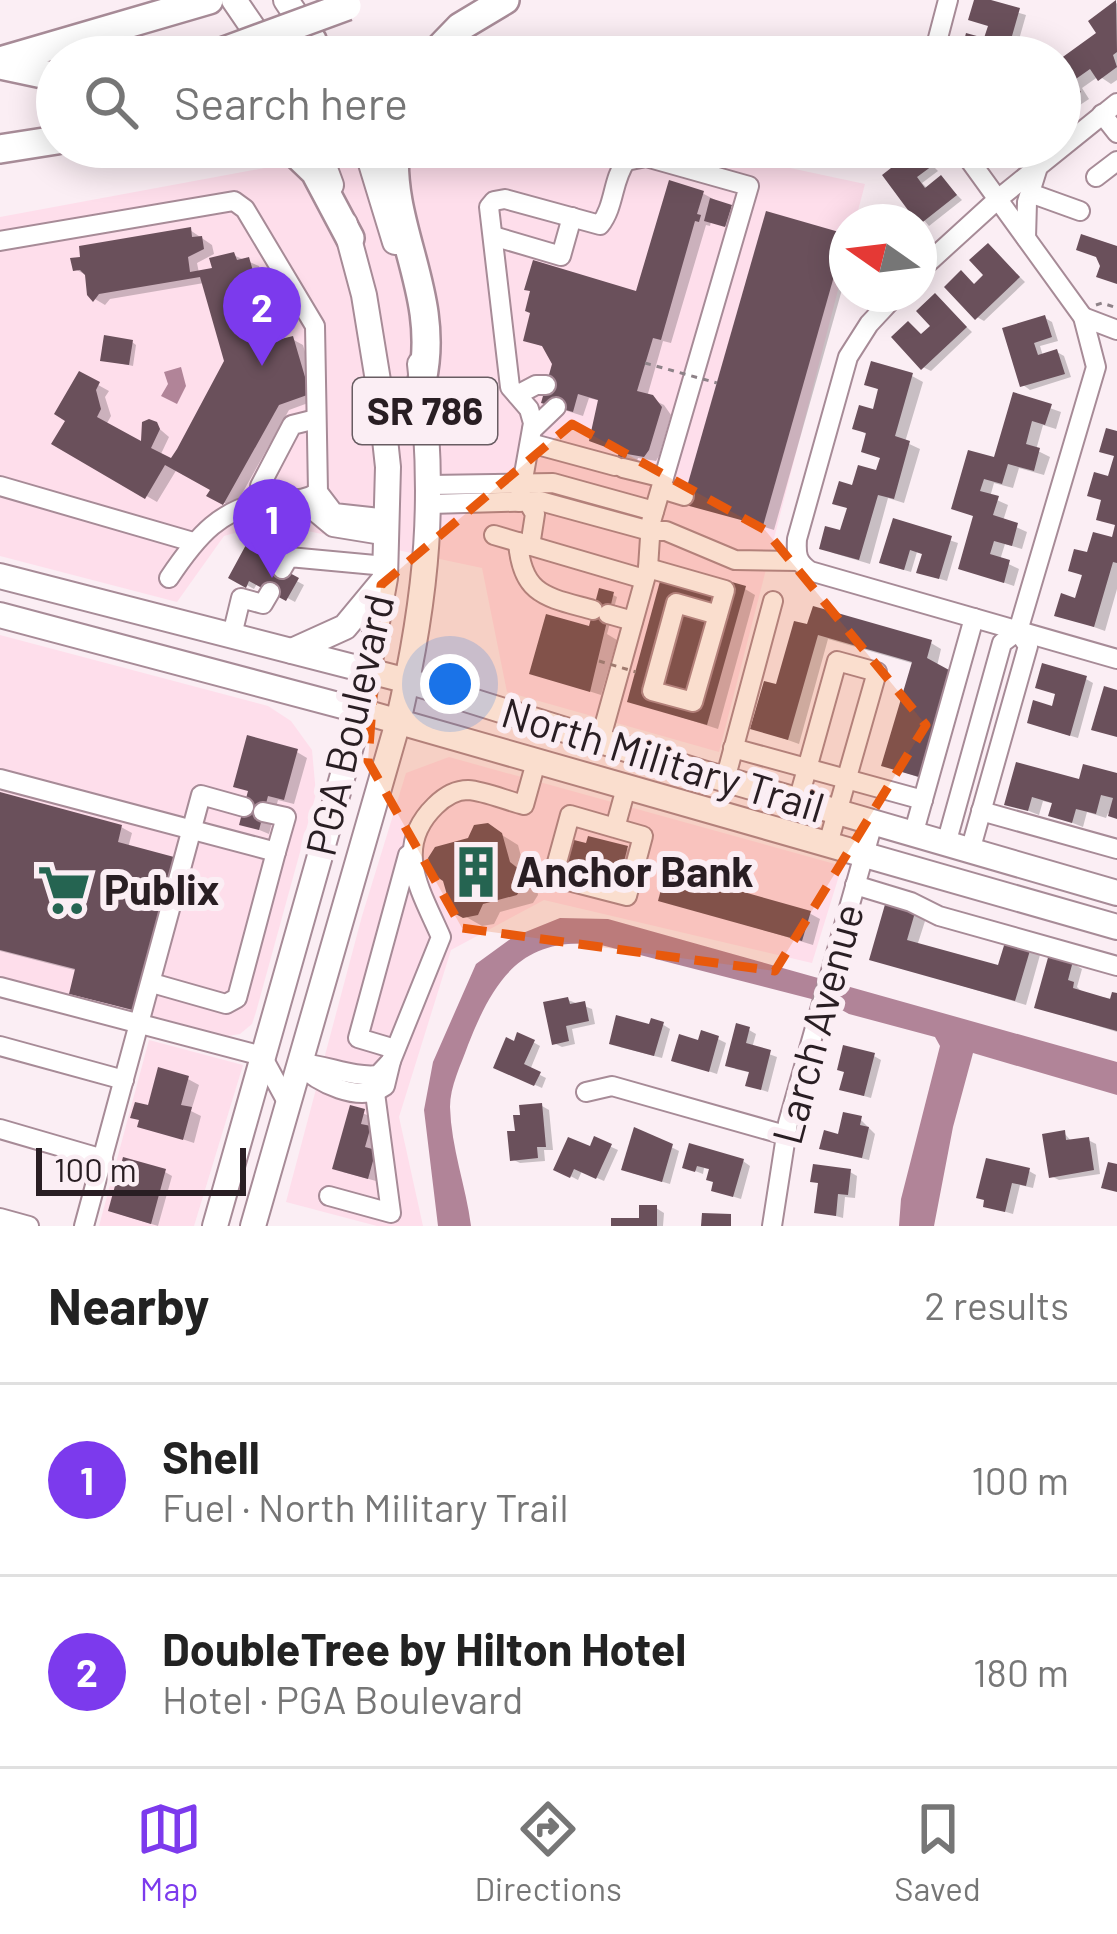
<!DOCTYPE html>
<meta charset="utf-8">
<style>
:root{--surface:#fff;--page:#f2f2f2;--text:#222;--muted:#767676;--line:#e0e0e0;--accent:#7c3aed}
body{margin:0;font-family:Barlow,sans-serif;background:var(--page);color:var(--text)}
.compass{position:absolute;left:829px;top:204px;width:108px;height:108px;border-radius:50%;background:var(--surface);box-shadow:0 6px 30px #0003;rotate:284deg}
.scale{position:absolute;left:36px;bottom:30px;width:210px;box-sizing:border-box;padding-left:12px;border:6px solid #291e23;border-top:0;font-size:33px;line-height:42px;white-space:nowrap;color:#291e23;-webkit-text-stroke:9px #fbeef4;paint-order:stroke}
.you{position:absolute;left:450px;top:684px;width:42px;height:42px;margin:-30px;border:9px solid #fff;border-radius:50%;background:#1a73e8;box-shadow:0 0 0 18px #1a73e833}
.badge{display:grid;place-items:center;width:78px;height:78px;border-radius:50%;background:var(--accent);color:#fff;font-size:39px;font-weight:700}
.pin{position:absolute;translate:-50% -99px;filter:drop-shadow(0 3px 6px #0008)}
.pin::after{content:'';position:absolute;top:63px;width:42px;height:36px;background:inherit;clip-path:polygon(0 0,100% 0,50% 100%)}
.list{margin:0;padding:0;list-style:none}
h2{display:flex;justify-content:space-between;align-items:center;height:156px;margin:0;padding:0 48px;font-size:51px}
h2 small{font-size:39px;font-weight:400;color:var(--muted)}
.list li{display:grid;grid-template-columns:78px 1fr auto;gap:36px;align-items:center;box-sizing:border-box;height:192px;padding:0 48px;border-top:3px solid var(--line)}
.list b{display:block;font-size:45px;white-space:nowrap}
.list p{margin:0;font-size:39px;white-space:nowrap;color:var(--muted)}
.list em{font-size:39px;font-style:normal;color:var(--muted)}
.icon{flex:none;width:66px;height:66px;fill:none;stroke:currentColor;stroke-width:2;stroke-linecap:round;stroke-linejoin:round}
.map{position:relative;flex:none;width:1117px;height:1226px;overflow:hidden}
.search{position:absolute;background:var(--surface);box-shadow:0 6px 30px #0003;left:36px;right:36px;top:36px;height:132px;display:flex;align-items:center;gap:30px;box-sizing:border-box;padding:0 42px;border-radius:66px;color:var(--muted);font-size:45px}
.sheet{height:540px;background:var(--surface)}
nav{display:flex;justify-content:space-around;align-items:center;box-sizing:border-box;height:168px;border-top:3px solid var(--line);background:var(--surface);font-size:33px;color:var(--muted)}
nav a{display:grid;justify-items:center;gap:6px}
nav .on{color:var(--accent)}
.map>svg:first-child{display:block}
</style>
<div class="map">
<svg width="1117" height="1226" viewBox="0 0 1117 1226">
<rect width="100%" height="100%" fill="#fbeef4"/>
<!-- built -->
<g fill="#fedeeb">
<path d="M378 147H692L865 184 855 222H847V255L719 752 507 692 482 568 270 523 224 536 177 602 0 556V217Z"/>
<path d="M0 635 268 706 291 721 312 750 316 794 256 1012 252 1024 240 1034 228 1036 0 976Z"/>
<path d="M449 757 842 866 812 963 544 900 451 950 399 1117 423 1226H377L286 1202 362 916 406 773Z"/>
<path d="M149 1040 243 1065 194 1226H99Z"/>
</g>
<!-- water -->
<g fill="#b18498">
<path d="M181 367 186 386 177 404 161 396 168 384 164 372Z"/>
<path d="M560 918 608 919 1117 1062V1095L973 1053 953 1127 934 1226H899L901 1199 940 1046 935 1037 849 1014 831 1004 601 945C522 935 494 979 468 1045 461 1065 450 1086 450 1107 451 1147 466 1187 471 1226H438L424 1110 433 1062 476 964 513 937Z"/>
</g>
<!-- shadow -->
<g fill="#0003">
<path d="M977 0 1026 15 1014 57 963 54 986 42 991 27Z"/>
<path d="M1117 3V80L1111 84 1099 76 1082 88 1089 99 1074 109 1060 98V63L1101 33 1092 21Z"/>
<path d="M996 147H1027L1009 160Z"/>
<path d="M918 151 938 171 922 183 928 189 941 179 962 200 929 226 886 175Z"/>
<path d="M702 193 734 210 729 227 711 222 710 226 706 225 671 343 663 341 647 397 664 405 671 415 659 456 656 461 638 458 632 477 601 401 589 398 583 416 555 407 556 363 547 348 526 340 533 312 535 263 638 295Z"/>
<path d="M768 214 847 238V272L774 530 686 502Z"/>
<path d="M190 230 212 245 214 254 197 263 199 273 216 270 233 255 259 266 281 342 292 339 303 345 319 399 289 410 234 508 210 495 214 489 177 469 157 502 55 443 69 420 80 375 109 391 105 397 111 416 106 425 144 446 155 425 169 437 160 456 172 462 227 362 204 283 110 299 105 305 95 299 88 276 75 269Z"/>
<path d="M988 246 1025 282 984 321 977 317 961 274 976 286 988 276Z"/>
<path d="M935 297 972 332 931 371 923 367 908 324 923 337 934 326Z"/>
<path d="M1045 318 1052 322 1058 341 1040 346 1043 356 1057 352 1064 356 1071 377 1030 390 1023 385 1006 330Z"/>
<path d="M132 342 136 345 133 366 104 360Z"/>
<path d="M912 376 923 382 905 442 920 449 904 503 888 498 870 564 833 553 822 547 843 534 849 509 836 502 878 473 883 459 864 451 866 434 856 428 875 413 881 391 868 384Z"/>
<path d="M1015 396 1061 412 1056 429 1043 425 1036 450 1050 457 1044 475 1019 468 1013 488 994 483 990 497 1008 505 1003 521 1027 532 1022 549 1005 544 1000 560 1019 569 1014 586 961 568 976 517 954 508 996 461Z"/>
<path d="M895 522 958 543 947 581 927 575 925 555 917 552 911 572 890 566Z"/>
<path d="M1117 529V589L1105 631 1058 614 1078 601 1085 577 1071 570 1114 541Z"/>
<path d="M249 547 270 559 267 565 304 585 295 602 258 582 254 589 232 577Z"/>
<path d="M745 589 755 595 718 729 631 701Z"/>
<path d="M613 595 617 597 607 634 617 640 601 695 532 673 602 633Z"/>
<path d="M796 624 931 643 941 649 937 666 959 679 929 781 884 765 915 664 828 639 799 744 754 728 778 687Z"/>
<path d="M1086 679 1093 683 1078 738 1038 726Z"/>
<path d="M297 752 307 758 294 804 278 800 269 834 243 823 251 792 236 785Z"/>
<path d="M1117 777V818L1108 813 1106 818 1087 812 1083 827 1052 815 1055 804 1043 801 1039 815 1008 803Z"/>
<path d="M0 802 121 827 132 833 128 848 183 866 144 1014 72 992 78 971 0 951Z"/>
<path d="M487 826 518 845 526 875 536 882 538 895 533 903 500 912 494 924 482 926 454 910 470 841Z"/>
<path d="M627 849 634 853 624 890 587 880Z"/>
<path d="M661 899 809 913 820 919 813 945Z"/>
<path d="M889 904 926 918 917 946 1000 969 1029 949 1040 955 1026 1005 873 959Z"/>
<path d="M1072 963 1082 969 1077 987 1083 993 1117 1000V1032L1037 1007Z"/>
<path d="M568 1000 592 1009 595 1024 572 1029 575 1044 562 1047 554 1043Z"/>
<path d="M662 1024 670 1029 662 1058 620 1047Z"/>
<path d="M749 1030 756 1034 752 1048 777 1057 768 1092 756 1088 752 1073 735 1069Z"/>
<path d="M718 1039 726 1043 717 1074 675 1060 700 1043Z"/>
<path d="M533 1042 540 1046 530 1070 546 1078 542 1088 504 1071Z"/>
<path d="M874 1056 881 1060 871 1098 850 1092Z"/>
<path d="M188 1079 199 1085 191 1111 201 1116 194 1143 140 1125 150 1109Z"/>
<path d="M542 1106 549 1110 553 1150H544L545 1161 520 1163 512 1159 518 1133Z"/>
<path d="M352 1109 372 1117 368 1128 377 1133 371 1152 382 1157 376 1181 343 1172Z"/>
<path d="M860 1119 875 1134 869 1160 830 1151Z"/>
<path d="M1064 1133 1072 1142 1088 1140 1096 1144 1100 1174 1059 1180 1051 1176Z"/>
<path d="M596 1140 618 1150 604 1181 582 1171 578 1180 557 1169 591 1150Z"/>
<path d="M671 1147 679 1151 670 1184 632 1173Z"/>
<path d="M743 1161 750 1166 741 1199 722 1193 712 1170 704 1168 703 1174 685 1167Z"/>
<path d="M1029 1171 1036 1175 1033 1188 1020 1185 1013 1214 986 1206 987 1201Z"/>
<path d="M165 1172 172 1176 158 1226 119 1214Z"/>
<path d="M850 1172 857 1176 855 1198 845 1197 843 1218 818 1211 821 1185 814 1180Z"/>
<path d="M656 1208 664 1213 663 1226H614L642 1221Z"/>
</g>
<!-- building -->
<g fill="#6a505b">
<path d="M974 0H991L1020 8 1006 57 960 56 966 33 984 38 988 26 968 20Z"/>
<path d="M1116 0 1117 52 1113 55 1117 67 1098 81 1090 69 1073 81 1081 92 1062 105 1060 59 1096 33 1088 21Z"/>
<path d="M918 147 932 166 917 177 925 188 941 175 957 195 919 225 882 175Z"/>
<path d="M669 180 704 191 697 214 701 215 699 222 695 221 661 340 653 338 637 391 653 395 662 407 649 450 644 457 627 454 622 473 614 471 619 452 589 441 598 400 578 394 573 412 541 403 552 364 542 346 523 341 530 313 525 311 530 291 524 290 533 260 636 291Z"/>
<path d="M710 198 732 205 725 227 704 221Z"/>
<path d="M766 211 846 234 763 526 682 504Z"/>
<path d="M191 227 192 237 202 236 204 249 188 257 190 272 212 268 209 258 234 252 237 260 249 257 273 341 293 336 310 394 279 405 223 505 206 496 210 490 165 465 145 499 51 444 65 421 54 414 79 371 100 382 96 390 101 409 97 417 141 441 142 422 149 419 157 422 160 429 151 448 171 458 177 449 224 361 200 277 99 294 93 302 87 295 85 275 80 270 73 271 70 258 80 257 79 246Z"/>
<path d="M1081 234 1117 246V284L1096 277 1100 266 1096 257 1076 250Z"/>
<path d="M988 243 1020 277 975 320 944 287 961 270 974 284 983 275 969 260Z"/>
<path d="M935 293 967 327 921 370 891 337 908 321 921 334 930 326 916 311Z"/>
<path d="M1045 315 1052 337 1034 343 1038 355 1057 349 1065 374 1020 387 1002 328Z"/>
<path d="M104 335 133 340 129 365 100 361Z"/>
<path d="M871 361 913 373 895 436 910 441 894 499 878 495 859 560 819 549 825 526 840 530 847 508 832 504 839 481 852 485 858 465 876 470 880 458 861 452 866 433 852 429 859 405 873 409 878 389 864 385Z"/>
<path d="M1013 392 1052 404 1045 425 1032 421 1026 444 1040 448 1034 471 1008 464 1002 484 984 479 980 491 999 496 993 515 1018 523 1012 546 994 541 990 554 1010 560 1004 583 958 569 973 516 951 509 968 450 994 457Z"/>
<path d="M1106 428 1117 431V563L1113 562 1094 627 1054 616 1061 593 1075 598 1082 575 1068 571 1074 549 1087 552 1093 532 1112 537 1115 525 1096 520 1101 500 1087 496 1094 472 1108 476 1114 456 1099 452Z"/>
<path d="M893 518 952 536 939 579 916 573 922 554 910 550 904 570 879 563Z"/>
<path d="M247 543 265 552 262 558 299 578 286 601 249 581 246 588 228 578Z"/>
<path d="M665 563 746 586 707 725 627 702Z"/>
<path d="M599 588 614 592 590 692 529 674 546 614 589 626Z"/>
<path d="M813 606 932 640 927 658 949 670 919 777 881 766 912 662 818 635 788 740 750 729 764 681 776 684 794 621 807 624Z"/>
<path d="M1042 663 1087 676 1070 736 1027 723 1033 700 1052 706 1055 694 1035 688Z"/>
<path d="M1104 686 1117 690V737L1091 730Z"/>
<path d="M247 735 298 749 284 800 268 796 259 830 239 825 248 791 233 787Z"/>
<path d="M1016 762 1079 779 1083 764 1117 773V819L1108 816 1113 798 1101 795 1096 814 1076 809 1072 823 1048 816 1052 803 1032 797 1028 811 1004 805Z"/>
<path d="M0 792 122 825 118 842 174 857 133 1010 69 994 75 969 0 950Z"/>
<path d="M488 823 502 833 510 862 520 870 523 885 517 895 483 904 478 915 463 918 452 912 443 881 431 873 428 858 435 847 468 838 474 825Z"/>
<path d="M588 836 628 846 617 888 576 877 578 868 567 865 574 840 586 843Z"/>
<path d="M666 870 811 911 802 941 658 901Z"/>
<path d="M886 901 916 909 907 940 998 965 1006 939 1031 947 1015 1001 869 960Z"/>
<path d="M1049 954 1073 961 1068 980 1074 982 1073 988 1110 999 1112 992 1117 993V1031L1034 1008Z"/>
<path d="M568 997 570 1004 585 1001 589 1021 566 1026 569 1041 552 1045 543 1002Z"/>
<path d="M616 1015 649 1024 651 1018 664 1022 654 1056 609 1044Z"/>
<path d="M736 1023 750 1027 746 1043 771 1050 761 1090 745 1086 749 1072 725 1066Z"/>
<path d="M701 1030 719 1036 709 1072 671 1061 679 1034 698 1040Z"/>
<path d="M517 1032 535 1040 524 1064 541 1072 534 1086 493 1068 506 1037 514 1041Z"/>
<path d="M843 1045 875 1053 864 1096 839 1090 844 1072 837 1070Z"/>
<path d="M158 1067 189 1076 181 1105 192 1107 183 1140 137 1127 139 1120 130 1118 135 1102 148 1105Z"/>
<path d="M542 1103 546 1147H537L538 1158 510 1161 507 1131H515L513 1115H520L519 1105Z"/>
<path d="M350 1105 365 1109 361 1124 371 1126 365 1147 376 1150 368 1179 332 1169Z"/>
<path d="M843 1112 862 1116 860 1125 869 1127 862 1158 819 1149 824 1130 838 1134Z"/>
<path d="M634 1127 673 1144 662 1182 621 1170Z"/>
<path d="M1065 1130 1066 1140 1089 1137 1094 1170 1049 1178 1042 1134Z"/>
<path d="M594 1136 612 1144 596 1179 574 1169 570 1178 553 1170 568 1137 590 1146Z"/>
<path d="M689 1143 744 1159 733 1197 711 1191 713 1182 706 1180 709 1169 697 1166 695 1172 682 1168Z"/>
<path d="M123 1157 166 1169 151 1224 108 1211Z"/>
<path d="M986 1158 1030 1168 1026 1186 1012 1183 1005 1212 983 1207 984 1200 976 1198Z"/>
<path d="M1108 1162 1117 1164V1192L1101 1188Z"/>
<path d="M813 1164 851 1169 848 1195 838 1194 836 1216 814 1213 818 1183 810 1182Z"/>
<path d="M639 1205H657V1226H611V1218H639Z"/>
<path d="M702 1213 731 1214V1226H701Z"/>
</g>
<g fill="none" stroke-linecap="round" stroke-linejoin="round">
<!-- minor casing -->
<g stroke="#a78b97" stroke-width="22">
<g id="minor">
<path d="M933 57 948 0"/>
<path d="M1102 114 1117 133"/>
<path d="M1096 177 1117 161"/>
<path d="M1030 193 1080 211"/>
<path d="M493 236 561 256 572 217"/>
<path d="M1026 238 1027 202 1038 167"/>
<path d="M0 241 234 201 245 209 315 326 318 492 334 513 389 519"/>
<path d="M919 271 998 199 1117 103"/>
<path d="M897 294 869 324 848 357 797 539C796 555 797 562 810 571L1117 659"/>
<path d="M1083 317 1117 330"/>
<path d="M517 395 536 385H546"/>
<path d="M532 430 556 407"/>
<path d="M530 443 615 466"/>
<path d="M623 468 664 478"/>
<path d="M430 485 553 483 654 511"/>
<path d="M0 486 193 542"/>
<path d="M661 489 684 496"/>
<path d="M303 502 333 527 388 536"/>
<path d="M519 502 533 423 529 409 510 387 489 207 494 201 505 199 600 225C615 206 612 180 626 161L646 157 749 186 651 522 648 568 600 741"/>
<path d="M528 502 535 514 530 546"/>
<path d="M261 503 260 486 292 425 316 419"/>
<path d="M430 504 540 501 650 531H666L735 560 799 561"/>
<path d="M494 535 644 579"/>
<path d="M518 542C522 596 547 597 593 610"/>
<path d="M648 568 725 590 693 702 652 691 676 603 718 615"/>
<path d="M282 569 289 557 386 566"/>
<path d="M169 578C197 536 221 507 273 500 292 498 301 503 318 492"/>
<path d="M608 614 633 621"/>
<path d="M232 635 241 598 263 604 270 592"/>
<path d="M733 748 923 800"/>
<path d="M0 779 276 852 237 998 226 1004 152 983"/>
<path d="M725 780 773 601"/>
<path d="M798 801 837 661 877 672 828 844"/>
<path d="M981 811 1117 849"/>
<path d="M263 812 286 817 276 852"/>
<path d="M615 828 643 836 627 896 553 877 570 815 615 828 626 788"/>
<path d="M913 835 974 618"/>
<path d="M946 844 1002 643 1018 631 1096 367 1083 317 960 147"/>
<path d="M970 851 1028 646 1018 631"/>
<path d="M855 885 911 902 939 916 1117 966"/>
<path d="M0 987 262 1056 287 1102"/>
<path d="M0 1046 124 1080"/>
<path d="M395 1049 358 1038 408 855"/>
<path d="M298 1063C317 1083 360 1104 385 1086L391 1061 441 937C421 891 392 848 435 806 444 797 454 790 468 790 485 791 507 801 524 805L536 762"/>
<path d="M298 1063C325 1064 352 1078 378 1075L391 1061"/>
<path d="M586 1092 612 1086 785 1135"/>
<path d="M0 1129 103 1159"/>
<path d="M329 1196 391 1213 375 1093"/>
<path d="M0 1218 29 1226"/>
<path d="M84 1226 201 795 244 807"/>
<path d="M772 1226 788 1123 873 823"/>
</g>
</g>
<!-- major casing -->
<g stroke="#a78b97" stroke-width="28">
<g id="major">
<path d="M234 0 273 57"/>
<path d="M286 0 312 39"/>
<path d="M317 147 331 185"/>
<path d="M366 147 395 242"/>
<path d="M0 576 408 681 703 773 1117 893"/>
<path d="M0 615 361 711 1117 927"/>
<path d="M292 651 345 627 384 580"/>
<path d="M215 1226 361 711 385 578 388 467 380 393 364 295 345 224"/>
<path d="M253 1226 398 722C428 592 436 498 420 364"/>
</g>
</g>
<!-- highway casing -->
<g stroke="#a78b97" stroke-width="32">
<g id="highway">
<path d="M310 57 312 40"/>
<path d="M431 57 460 27 505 0"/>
<path d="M0 61 209 0"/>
<path d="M0 65 57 77"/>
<path d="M289 147 315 172 350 238"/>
<path d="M395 147C388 229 441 294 422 381"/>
<path d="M0 149 57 140"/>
</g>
</g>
<!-- path -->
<path stroke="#8e8288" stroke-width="3" stroke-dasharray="6 6" stroke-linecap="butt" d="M1096 305 1102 303 1117 308"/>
<!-- minor -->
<use href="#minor" stroke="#fff" stroke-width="18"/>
<!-- major -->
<use href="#major" stroke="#fff" stroke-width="24"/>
<!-- highway -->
<use href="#highway" stroke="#fff" stroke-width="27"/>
<!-- highway-bridge casing -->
<g stroke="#a78b97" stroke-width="32" stroke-linecap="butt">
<path id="highway-bridge" d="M208 57 347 6"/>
</g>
<!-- path-bridge -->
<g stroke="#8e8288" stroke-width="3" stroke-dasharray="6 6" stroke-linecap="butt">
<path d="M645 363 717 383"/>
<path d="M599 661 636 672"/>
</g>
<!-- highway-bridge -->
<use href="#highway-bridge" stroke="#fff" stroke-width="27"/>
</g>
<!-- marked area -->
<path fill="#e8590c" fill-opacity="0.2" stroke="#e8590c" stroke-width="9" stroke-dasharray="24 15" stroke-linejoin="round" d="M572 424 765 530 926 725 775 971 462 928 368 761 381 585Z"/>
<!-- icons -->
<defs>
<g id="building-bare" transform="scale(4.14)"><path d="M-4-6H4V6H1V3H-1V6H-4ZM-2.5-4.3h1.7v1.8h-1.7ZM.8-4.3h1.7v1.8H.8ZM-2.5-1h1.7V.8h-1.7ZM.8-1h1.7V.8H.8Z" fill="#256451" stroke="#fbeef4" stroke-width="2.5" paint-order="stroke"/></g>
<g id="supermarket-bare" transform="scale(4.14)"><path d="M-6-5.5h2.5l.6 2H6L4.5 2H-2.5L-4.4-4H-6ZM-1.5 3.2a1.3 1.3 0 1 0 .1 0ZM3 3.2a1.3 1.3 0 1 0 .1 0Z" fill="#256451" stroke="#fbeef4" stroke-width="2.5" paint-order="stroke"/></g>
</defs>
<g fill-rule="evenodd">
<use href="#building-bare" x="476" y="872"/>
<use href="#supermarket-bare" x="64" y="890"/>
</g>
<g text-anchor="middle" stroke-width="12" stroke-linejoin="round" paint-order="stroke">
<!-- shield labels -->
<rect fill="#fbeef4" stroke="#685c62" stroke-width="3" x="353" y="378" width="144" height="66" rx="9"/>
<g font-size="39" font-weight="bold" fill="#291e23">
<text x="425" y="425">SR 786</text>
</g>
<!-- street labels -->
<g font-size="42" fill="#291e23" stroke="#fbeef4">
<text transform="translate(350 725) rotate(-77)" y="15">PGA Boulevard</text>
<text transform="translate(663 760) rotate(17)" y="15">North Military Trail</text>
<text transform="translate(818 1024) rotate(-75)" y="15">Larch Avenue</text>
</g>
<!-- poi labels -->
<g font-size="42" font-weight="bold" fill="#291e23" stroke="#fbeef4" text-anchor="start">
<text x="516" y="887">Anchor Bank</text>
<text x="104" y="905">Publix</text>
</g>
</g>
</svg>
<svg class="compass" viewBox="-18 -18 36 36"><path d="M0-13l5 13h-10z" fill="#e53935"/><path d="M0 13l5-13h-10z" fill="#767676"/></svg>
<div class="scale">100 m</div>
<div class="you"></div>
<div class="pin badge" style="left:272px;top:578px">1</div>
<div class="pin badge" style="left:262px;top:366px">2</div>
<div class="search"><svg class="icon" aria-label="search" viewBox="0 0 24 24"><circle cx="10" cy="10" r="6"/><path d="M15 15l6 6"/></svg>Search here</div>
</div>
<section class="sheet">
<h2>Nearby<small>2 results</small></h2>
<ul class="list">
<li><span class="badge">1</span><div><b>Shell</b><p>Fuel · North Military Trail</p></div><em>100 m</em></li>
<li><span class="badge">2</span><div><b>DoubleTree by Hilton Hotel</b><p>Hotel · PGA Boulevard</p></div><em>180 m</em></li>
</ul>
</section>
<nav>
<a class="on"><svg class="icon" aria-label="map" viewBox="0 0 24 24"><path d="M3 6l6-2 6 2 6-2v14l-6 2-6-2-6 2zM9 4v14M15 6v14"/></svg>Map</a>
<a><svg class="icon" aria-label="directions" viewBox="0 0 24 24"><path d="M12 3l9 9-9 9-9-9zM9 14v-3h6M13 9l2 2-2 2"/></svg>Directions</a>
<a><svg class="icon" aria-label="saved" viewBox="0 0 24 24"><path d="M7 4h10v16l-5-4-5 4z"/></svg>Saved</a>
</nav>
